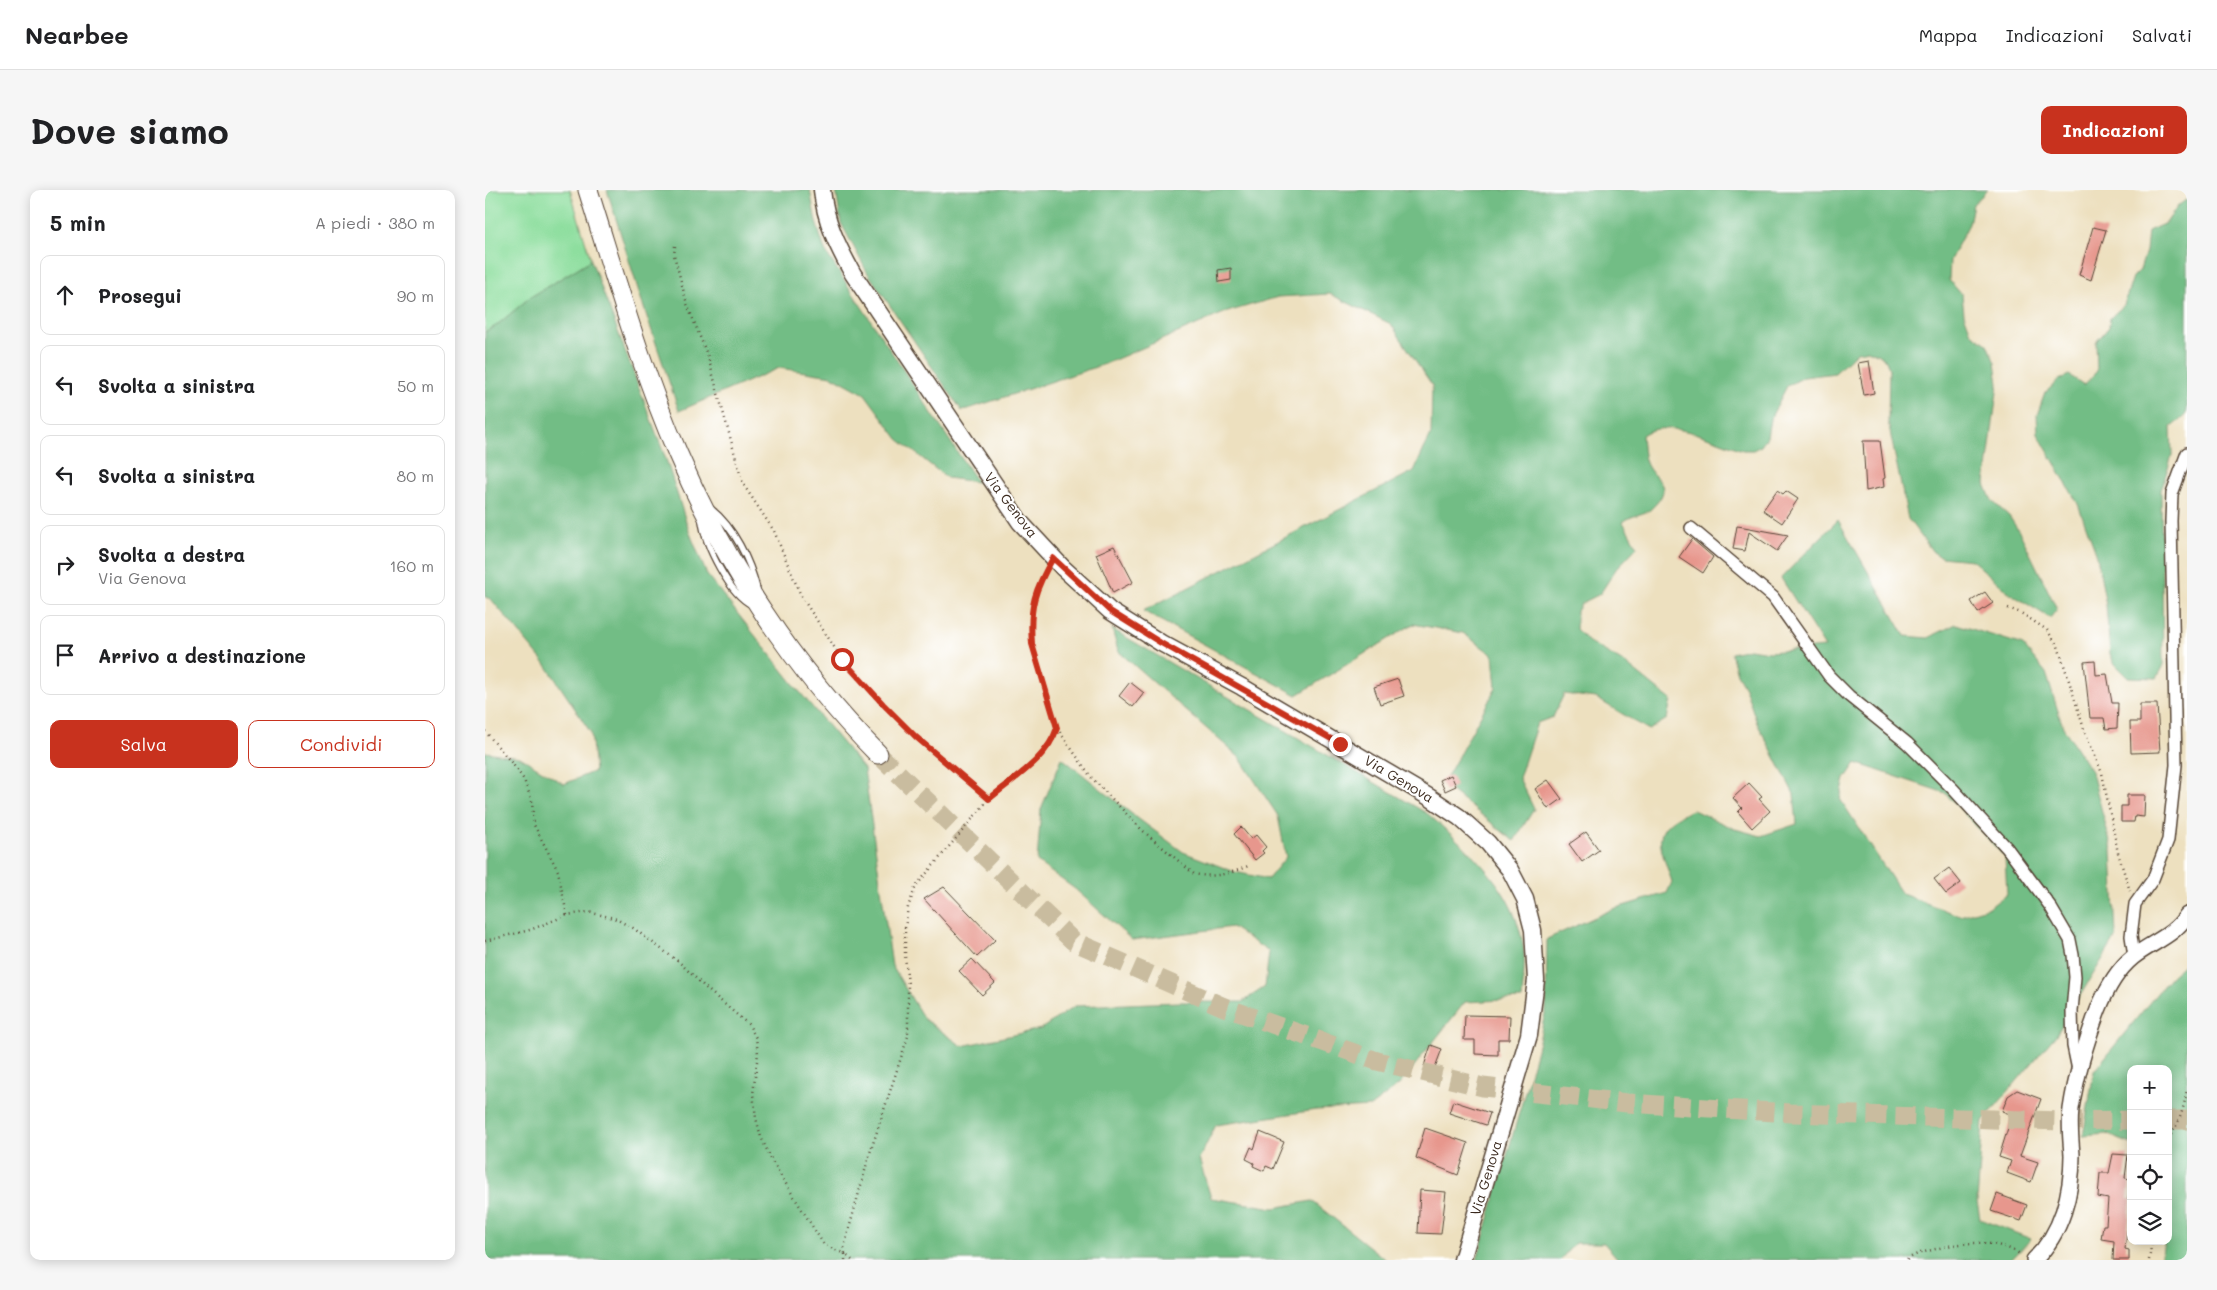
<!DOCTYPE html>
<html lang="it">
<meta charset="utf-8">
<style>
:root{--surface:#fff;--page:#f6f6f6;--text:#202124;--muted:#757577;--line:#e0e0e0;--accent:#c8321e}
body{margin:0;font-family:Mali,sans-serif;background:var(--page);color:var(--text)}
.controls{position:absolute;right:15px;bottom:15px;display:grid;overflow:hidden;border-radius:10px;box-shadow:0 2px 12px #0003}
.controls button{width:45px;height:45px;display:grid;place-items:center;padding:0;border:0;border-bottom:1px solid var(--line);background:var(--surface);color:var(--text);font:25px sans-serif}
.stop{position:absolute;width:15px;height:15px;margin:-11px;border:4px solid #c8321e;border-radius:50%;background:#fff}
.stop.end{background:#c8321e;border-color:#fff;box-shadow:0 1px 5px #0008}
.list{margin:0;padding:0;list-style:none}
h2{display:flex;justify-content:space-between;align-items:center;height:65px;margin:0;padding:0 20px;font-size:21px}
h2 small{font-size:16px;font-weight:400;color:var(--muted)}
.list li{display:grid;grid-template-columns:32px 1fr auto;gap:15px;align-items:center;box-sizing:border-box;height:80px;margin:0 10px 10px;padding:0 10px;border:1px solid var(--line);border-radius:10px}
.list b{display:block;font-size:19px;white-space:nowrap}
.list p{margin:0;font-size:16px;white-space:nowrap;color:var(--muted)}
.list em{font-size:16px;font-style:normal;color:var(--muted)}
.actions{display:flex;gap:10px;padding:15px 20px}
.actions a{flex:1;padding:11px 0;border:1px solid var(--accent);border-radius:10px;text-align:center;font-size:18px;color:var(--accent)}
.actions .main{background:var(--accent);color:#fff}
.icon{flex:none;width:28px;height:28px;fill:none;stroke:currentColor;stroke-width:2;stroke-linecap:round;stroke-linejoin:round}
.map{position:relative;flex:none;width:1702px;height:1070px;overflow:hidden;border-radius:10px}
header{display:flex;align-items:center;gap:30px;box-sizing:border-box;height:70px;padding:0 25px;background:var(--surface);border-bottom:1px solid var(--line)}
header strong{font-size:24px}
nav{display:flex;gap:28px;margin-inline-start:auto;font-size:18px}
.intro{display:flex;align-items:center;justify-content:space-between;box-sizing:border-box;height:120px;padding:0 30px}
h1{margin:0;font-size:35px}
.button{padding:12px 22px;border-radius:10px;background:var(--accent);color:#fff;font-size:18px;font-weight:700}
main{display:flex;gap:30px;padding:0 30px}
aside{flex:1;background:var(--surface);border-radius:10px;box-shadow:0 2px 12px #0003}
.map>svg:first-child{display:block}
</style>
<header>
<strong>Nearbee</strong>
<nav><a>Mappa</a><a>Indicazioni</a><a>Salvati</a></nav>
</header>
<div class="intro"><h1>Dove siamo</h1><a class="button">Indicazioni</a></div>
<main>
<aside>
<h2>5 min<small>A piedi · 380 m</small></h2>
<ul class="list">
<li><svg class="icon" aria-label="ahead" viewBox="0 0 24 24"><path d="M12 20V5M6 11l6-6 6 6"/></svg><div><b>Prosegui</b></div><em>90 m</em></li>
<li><svg class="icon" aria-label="left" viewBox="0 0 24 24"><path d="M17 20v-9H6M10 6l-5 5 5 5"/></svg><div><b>Svolta a sinistra</b></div><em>50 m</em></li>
<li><svg class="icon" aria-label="left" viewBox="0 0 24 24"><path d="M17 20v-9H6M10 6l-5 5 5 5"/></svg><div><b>Svolta a sinistra</b></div><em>80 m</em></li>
<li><svg class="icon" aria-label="right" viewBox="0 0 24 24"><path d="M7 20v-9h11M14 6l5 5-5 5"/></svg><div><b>Svolta a destra</b><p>Via Genova</p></div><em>160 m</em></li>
<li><svg class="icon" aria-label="arrive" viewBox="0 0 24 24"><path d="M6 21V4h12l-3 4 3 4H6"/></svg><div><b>Arrivo a destinazione</b></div></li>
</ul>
<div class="actions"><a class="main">Salva</a><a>Condividi</a></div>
</aside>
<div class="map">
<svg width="1702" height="1070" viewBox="0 0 1702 1070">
<rect width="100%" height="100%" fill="#fff"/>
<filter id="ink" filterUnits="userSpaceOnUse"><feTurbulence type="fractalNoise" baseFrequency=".02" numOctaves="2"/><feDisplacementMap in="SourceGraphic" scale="10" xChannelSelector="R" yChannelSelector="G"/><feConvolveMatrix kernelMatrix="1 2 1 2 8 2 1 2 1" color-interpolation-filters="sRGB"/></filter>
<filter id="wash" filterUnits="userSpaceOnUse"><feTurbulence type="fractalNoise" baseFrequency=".0096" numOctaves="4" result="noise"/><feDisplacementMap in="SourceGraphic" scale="20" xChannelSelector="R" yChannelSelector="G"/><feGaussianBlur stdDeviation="1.12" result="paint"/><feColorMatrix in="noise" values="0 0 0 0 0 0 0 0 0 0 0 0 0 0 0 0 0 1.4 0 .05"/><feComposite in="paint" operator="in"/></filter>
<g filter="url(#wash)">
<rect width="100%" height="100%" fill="#ede0bf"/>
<!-- green -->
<path fill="#8dde9e" stroke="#64845e" d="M0 0H85L106 70 44 108 11 136 0 142Z"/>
<!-- forest -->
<g fill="#72bd85" stroke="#567452" fill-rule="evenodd">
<path d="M122 0H325L331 32 340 61 492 292 462 288 413 249 380 204 347 186 294 178 194 221 158 115Z"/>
<path d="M351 0H1503L1488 14 1484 34 1465 70 1464 90 1477 105 1479 124 1486 143 1502 154 1510 173 1513 194 1500 294 1507 311 1524 326 1535 343 1572 419 1565 428 1526 404 1487 370 1456 367 1448 362 1423 329 1403 232 1404 179 1401 170 1392 164 1383 160 1372 162 1350 183 1319 187 1302 196 1285 229 1282 247 1276 256 1268 260H1258C1231 251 1182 227 1157 245 1158 254 1158 265 1161 273 1169 292 1192 294 1166 319 1161 324 1148 324 1138 332L1152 357 1131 379 1115 404 1097 413 1092 421 1091 439 1104 452 1140 473 1186 510 1182 529 1164 540 1111 508 1079 504 1068 527 1052 533 1034 588 1049 619 1029 651 958 594 1011 498 1008 465 978 443 928 434 812 505 658 421 929 281 946 244 947 195 906 134 845 104 793 107 739 123 620 174 477 221 382 82 356 33Z"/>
<path d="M1702 9V221L1700 226 1686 237 1687 265 1676 300 1678 477 1672 488 1643 487 1629 473 1625 464 1621 415 1612 366 1593 314 1553 244 1552 225 1560 203 1575 189 1584 185 1599 195 1612 181 1611 152 1624 137 1625 128 1639 115 1648 87 1655 80 1661 61 1663 41 1681 33 1693 16Z"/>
<path d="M106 70 182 272 204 341 222 385 314 501 379 579 407 776 439 829 477 856 556 839 590 816 694 812H757L780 797 784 762 747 737 647 750 590 699 552 672 556 619 577 568 647 624 698 662 750 682 783 689 801 667 793 626 754 567 633 461 627 439 943 624C986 662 1033 701 1039 763 1040 778 1038 794 1037 809L980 812 914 895 885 917 831 920 731 935 714 969 726 1008 789 1018 827 1011 901 1070H0V562L35 567 79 594 110 581 106 543 61 475 6 409 0 407V142L11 136 44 108Z"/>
<path d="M1353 330 1420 446 1443 448 1471 434 1538 455 1561 483 1578 537 1607 583 1627 660 1631 747 1571 845 1498 931 1492 1012 1495 1029 1546 1049 1526 1070H1134L1119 1053H1090L1075 1070H992L1052 860 1061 819 1062 749 1128 719 1182 703 1187 692C1175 655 1162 638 1208 620L1250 639 1276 646 1312 634 1309 604 1272 533 1260 498 1252 484 1246 463 1264 459 1285 462 1340 457 1296 388ZM1371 573 1460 603 1520 667 1522 704 1505 717 1475 726 1417 704 1355 609 1360 589Z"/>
<path d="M1702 772V1070H1676L1679 1051H1683V879H1646V954L1621 944 1598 946 1609 881 1686 786Z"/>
</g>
<g id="blocks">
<!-- building -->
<g fill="#e7978d">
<path d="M1608 37 1621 40 1606 90 1594 85Z"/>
<path d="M746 78V90L734 92 733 80Z"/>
<path d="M1384 171 1389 203 1379 205 1373 173Z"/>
<path d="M1378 251H1395L1400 288 1398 289 1399 297 1381 301Z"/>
<path d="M1292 300 1298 304 1301 301 1313 309 1297 333 1278 320Z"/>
<path d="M1252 336 1259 337 1303 345 1292 361 1264 342 1260 361 1248 359Z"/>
<path d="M1207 349 1228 367 1218 383 1194 367Z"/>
<path d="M629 356 648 392 628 403 611 364Z"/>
<path d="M1500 402 1508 413 1493 423 1486 411Z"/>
<path d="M1610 471 1611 485 1622 484 1627 513H1633L1632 538 1621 539 1619 528H1605L1599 472Z"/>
<path d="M913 489 919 506 895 514 889 497Z"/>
<path d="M645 492 659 503 648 517 634 506Z"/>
<path d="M1655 514H1672L1675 562 1646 563 1645 532H1655Z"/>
<path d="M966 585 971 596 960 601 955 590Z"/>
<path d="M1063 590 1077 609 1063 619 1050 599Z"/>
<path d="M1264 593 1277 607 1274 609 1285 621 1267 638 1253 622 1257 618 1248 608Z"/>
<path d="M1642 605H1660L1659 627 1650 626 1649 632H1636V616H1642Z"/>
<path d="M756 637 766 649 771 645 781 657 777 661 779 663 770 670 749 644Z"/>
<path d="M1101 642 1114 660 1097 672 1084 654Z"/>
<path d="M1464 678 1476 693 1461 704 1449 689Z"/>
<path d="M459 697 510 750 492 767 439 709Z"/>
<path d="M487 769 510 793 497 805 474 781Z"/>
<path d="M980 825 1025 826 1024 849H1013V865L990 864V850H979Z"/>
<path d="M946 855 957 859 949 880 939 876Z"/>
<path d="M1532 900 1556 909 1535 966 1553 972 1546 992 1522 983 1526 971 1514 967 1527 925 1517 921 1523 906Z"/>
<path d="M968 911 1005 923 1001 935 964 923Z"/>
<path d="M940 938 983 953 973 985 931 968Z"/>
<path d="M775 942 799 952 788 979 781 976 779 981 768 976 769 973 761 969 766 957 769 959Z"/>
<path d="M1628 964 1643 965 1640 988 1645 989 1643 1009H1646V1012L1640 1059 1644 1060V1070H1628L1629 1051 1616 1049 1618 1035H1621L1623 1009 1613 1007 1615 983H1624Z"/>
<path d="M935 1000 961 1002 956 1044 933 1043Z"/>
<path d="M1512 1004 1542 1015 1536 1031 1506 1021Z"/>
</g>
</g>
</g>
<g filter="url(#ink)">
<use href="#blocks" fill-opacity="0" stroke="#564536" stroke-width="1"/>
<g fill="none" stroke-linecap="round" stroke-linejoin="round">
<!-- trunk-tunnel -->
<g stroke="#c9bc9f" stroke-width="19" stroke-dasharray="19 9" stroke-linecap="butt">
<path d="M393 564 588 751 739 817 892 871 998 897 1142 913 1305 923 1575 931 1646 930"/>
<path d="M1683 930H1702"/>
</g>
<!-- service casing -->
<g stroke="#564536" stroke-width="8">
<g id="service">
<path d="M226 319C249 337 265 371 272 399"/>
<path d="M217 331C220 355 244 404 267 415"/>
</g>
</g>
<!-- minor casing -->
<g stroke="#564536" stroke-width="14">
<g id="minor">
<path d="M1206 338 1288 407 1344 486 1364 506 1422 553 1469 600 1522 658 1565 716 1585 750 1588 765 1590 787 1587 821 1588 856 1593 880"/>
<path d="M1649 766 1646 746 1650 714 1668 689 1683 650 1691 575 1686 331 1687 304 1702 263"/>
</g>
</g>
<!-- tertiary casing -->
<g stroke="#564536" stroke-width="18">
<path id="tertiary" d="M1549 1070C1577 1043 1587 1003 1587 965 1586 950 1584 935 1586 919 1591 886 1601 852 1613 820 1621 800 1632 780 1648 767 1667 752 1689 746 1702 725"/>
</g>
<!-- secondary casing -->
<g stroke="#564536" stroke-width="19">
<path id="secondary" d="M337 0C340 31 353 57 368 84L535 332 578 378 625 421 676 453 757 497 944 607 974 627 1003 653 1025 680 1040 709 1048 740 1051 790 1044 845 977 1070"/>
</g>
<!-- trunk casing -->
<g stroke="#564536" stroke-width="21">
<path id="trunk" d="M103 0C131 89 156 179 193 264 240 374 309 479 393 564"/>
</g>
<!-- path -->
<g stroke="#564536" stroke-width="2.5" stroke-dasharray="1 4" stroke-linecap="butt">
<path d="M190 56 189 65 202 114 223 167 258 294 289 341 316 406 357 469 397 514 431 547 504 609"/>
<path d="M1523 418 1536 423 1562 440 1573 456 1600 542 1617 583 1633 663 1645 701"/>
<path d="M572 538 606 587 657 640 709 684C728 688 745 684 763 676"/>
<path d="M0 541 30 577 39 590 47 611 49 635 73 681 82 725"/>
<path d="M0 751 45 740 82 725 103 722 129 728 148 738 194 772 223 800 264 835 271 848 273 863 268 904 271 928 276 947 288 973 339 1055 360 1064V1070"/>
<path d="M1683 949C1695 932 1699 918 1702 899"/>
<path d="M367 1070 360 1064 359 1057 384 966 423 846V794L420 766V738L423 717 431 696 504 609 555 567 568 550 572 538 547 454C545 427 547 404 561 381"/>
<path d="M1422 1070C1429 1064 1439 1062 1447 1060 1475 1052 1509 1048 1535 1064"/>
<path d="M1664 1070 1667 1051"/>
</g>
<!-- service -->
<use href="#service" stroke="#fff" stroke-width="5.5"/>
<!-- minor -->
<use href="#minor" stroke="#fff" stroke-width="11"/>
<!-- tertiary -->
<use href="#tertiary" stroke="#fff" stroke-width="15"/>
<!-- secondary -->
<use href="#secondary" stroke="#fff" stroke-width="16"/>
<!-- trunk -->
<use href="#trunk" stroke="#fff" stroke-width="19"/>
</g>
</g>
<g fill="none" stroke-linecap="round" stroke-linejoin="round" filter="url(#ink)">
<!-- route -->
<path stroke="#c8321e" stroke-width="6" d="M357 469 398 514 431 547 504 609C529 588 562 569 572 538L547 454C544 416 550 399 568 368L625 421 676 453 855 554"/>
</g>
<g text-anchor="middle" stroke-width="4" stroke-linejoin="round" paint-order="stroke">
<!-- street labels -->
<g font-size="14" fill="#3b2a1e" stroke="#fff">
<text transform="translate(526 315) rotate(53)" y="5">Via Genova</text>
<text transform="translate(914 589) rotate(31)" y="5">Via Genova</text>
<text transform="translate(1001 988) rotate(-73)" y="5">Via Genova</text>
</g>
</g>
</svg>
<div class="controls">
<button>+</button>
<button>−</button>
<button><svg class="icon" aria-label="locate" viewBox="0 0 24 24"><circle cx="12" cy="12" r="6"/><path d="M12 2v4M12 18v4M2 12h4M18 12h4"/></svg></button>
<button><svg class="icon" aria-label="layers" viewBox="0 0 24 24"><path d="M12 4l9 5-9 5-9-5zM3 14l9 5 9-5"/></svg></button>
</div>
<div class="stop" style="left:357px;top:469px"></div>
<div class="stop end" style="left:855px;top:554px"></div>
</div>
</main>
